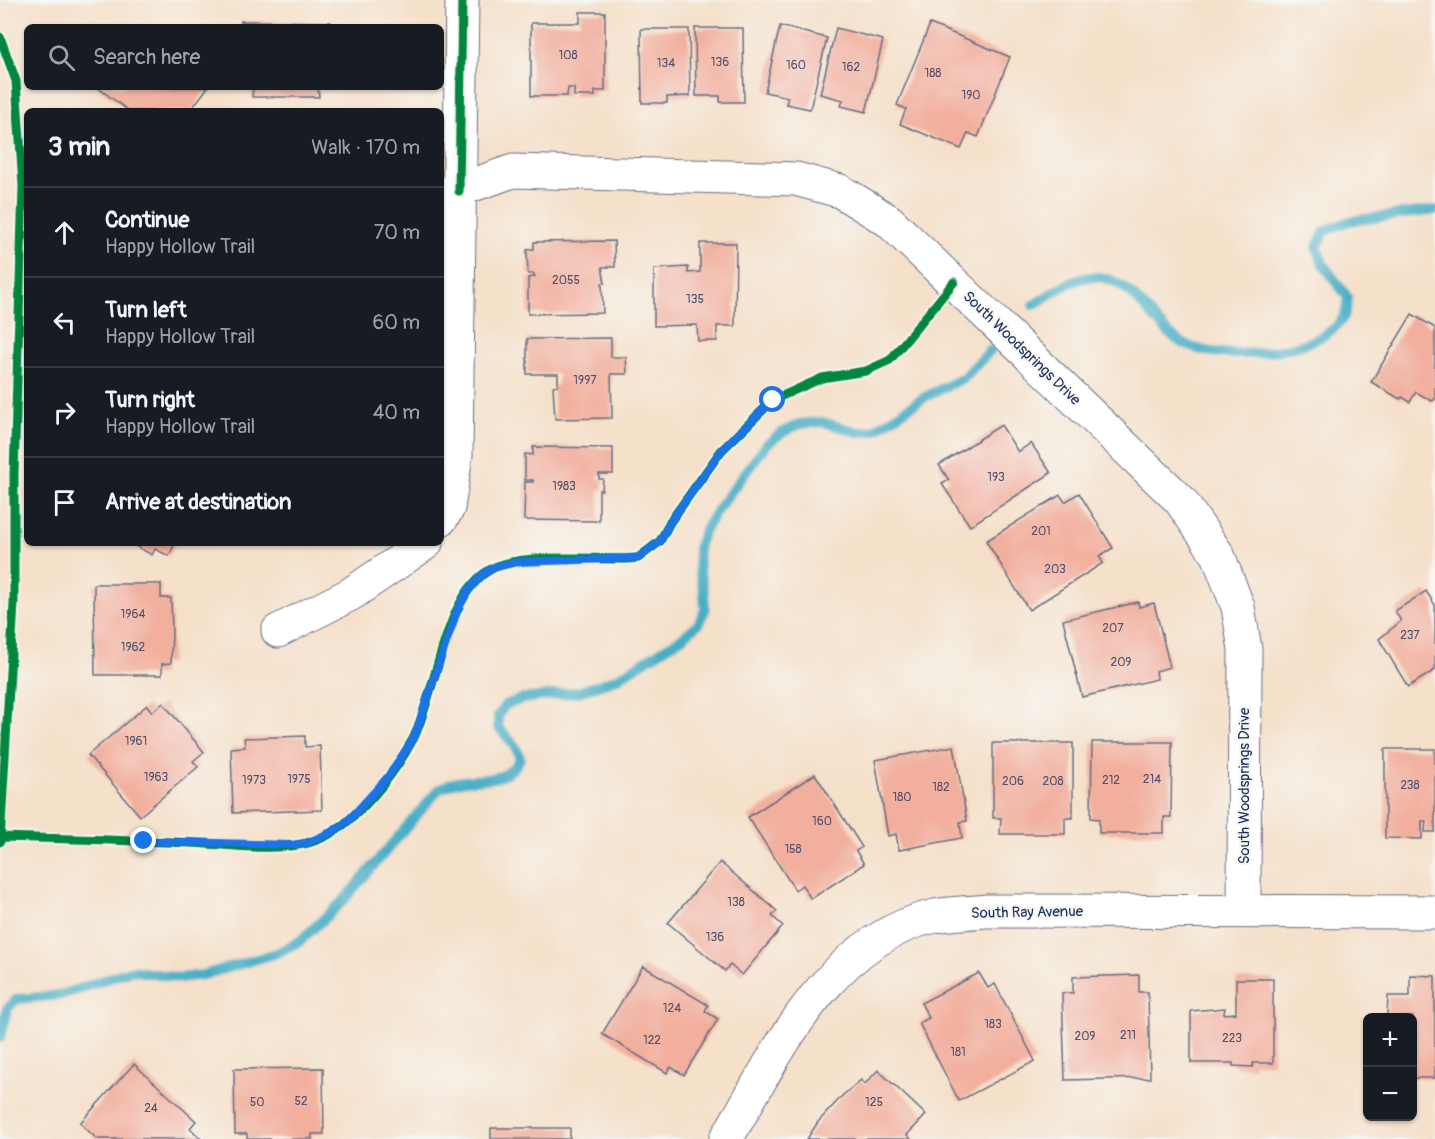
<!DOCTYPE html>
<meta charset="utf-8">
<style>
:root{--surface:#171b24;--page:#20242c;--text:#f1f3f6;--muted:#9ea1a6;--line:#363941}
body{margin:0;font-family:Pangolin,sans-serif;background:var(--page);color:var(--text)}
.controls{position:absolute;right:18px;bottom:18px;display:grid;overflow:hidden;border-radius:9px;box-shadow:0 2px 4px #0004}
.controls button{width:54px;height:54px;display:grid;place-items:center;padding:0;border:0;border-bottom:2px solid var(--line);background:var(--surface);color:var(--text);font:30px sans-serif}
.stop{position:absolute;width:18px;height:18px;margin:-14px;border:4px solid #1a73e8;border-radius:50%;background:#fff}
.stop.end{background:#1a73e8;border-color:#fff;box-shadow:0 2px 6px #0008}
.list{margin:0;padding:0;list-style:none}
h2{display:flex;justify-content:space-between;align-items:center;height:78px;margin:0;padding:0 24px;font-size:26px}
h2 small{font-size:20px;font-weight:400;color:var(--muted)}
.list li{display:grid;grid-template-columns:39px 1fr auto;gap:18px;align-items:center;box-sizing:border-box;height:90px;padding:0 24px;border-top:2px solid var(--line)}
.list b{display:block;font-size:22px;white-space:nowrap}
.list p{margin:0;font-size:20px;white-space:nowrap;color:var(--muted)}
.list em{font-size:20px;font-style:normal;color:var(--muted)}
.icon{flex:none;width:33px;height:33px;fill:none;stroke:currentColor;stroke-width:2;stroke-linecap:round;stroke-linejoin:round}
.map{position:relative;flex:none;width:1435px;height:1139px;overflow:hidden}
.search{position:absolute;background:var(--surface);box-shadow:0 2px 4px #0004;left:24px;top:24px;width:420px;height:66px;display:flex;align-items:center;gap:15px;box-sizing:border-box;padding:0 21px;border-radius:9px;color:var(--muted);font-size:22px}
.panel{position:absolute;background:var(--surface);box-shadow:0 2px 4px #0004;left:24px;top:108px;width:420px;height:438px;border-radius:9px}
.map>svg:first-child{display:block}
</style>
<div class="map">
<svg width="1435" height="1139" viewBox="0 0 1435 1139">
<rect width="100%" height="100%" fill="#f6f6f2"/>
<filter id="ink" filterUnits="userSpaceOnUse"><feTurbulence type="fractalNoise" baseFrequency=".0167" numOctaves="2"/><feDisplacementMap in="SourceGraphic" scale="12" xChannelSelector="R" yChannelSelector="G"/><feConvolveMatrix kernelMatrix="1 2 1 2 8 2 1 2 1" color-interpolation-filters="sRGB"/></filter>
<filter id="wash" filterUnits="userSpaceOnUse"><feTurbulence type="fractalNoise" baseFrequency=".008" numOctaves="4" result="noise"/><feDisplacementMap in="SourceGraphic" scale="24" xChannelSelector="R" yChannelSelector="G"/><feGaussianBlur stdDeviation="1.35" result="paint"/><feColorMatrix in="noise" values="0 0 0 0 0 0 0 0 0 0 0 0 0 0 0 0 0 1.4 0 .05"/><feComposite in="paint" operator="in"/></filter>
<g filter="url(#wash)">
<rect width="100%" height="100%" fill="#f5e0c9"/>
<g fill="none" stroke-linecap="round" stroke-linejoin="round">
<!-- stream -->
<g stroke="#47adc6" stroke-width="10">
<path d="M1033 305C1052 294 1076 274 1099 277 1133 281 1151 323 1179 341 1214 364 1323 356 1344 316 1347 311 1347 303 1348 298L1323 264 1317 247 1325 231 1349 221 1435 210"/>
<path d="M0 1038 7 1009 17 999 61 995 132 970 179 978 203 975 277 953 300 941 345 899 439 789C445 787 451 783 457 782 481 777 507 785 520 758L515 746 498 727V716L505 705 522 699 578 692 618 678 683 637 698 624 705 610 704 591 699 570 698 547 703 533 717 510 767 444 783 432 800 424 822 422 858 432 873 431 925 397 963 378 990 351"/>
</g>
</g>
<g id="blocks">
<!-- building -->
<g fill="#f2af9d">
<path d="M580 12H605V91H595V96H574V88H568L567 96H531V23H580Z"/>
<path d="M241 21 331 22V27H241Z"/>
<path d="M930 24 1010 57 978 137 968 133 961 149 900 124 906 109 897 105Z"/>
<path d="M780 26 827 38 810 109 786 104 788 97 765 92Z"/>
<path d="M695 28H743L744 102H720V96H696Z"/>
<path d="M836 28 883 40 866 112 841 106 843 100 820 94Z"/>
<path d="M641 29H689L690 96 667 97V103H642Z"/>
<path d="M97 87H208L190 111H129Z"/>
<path d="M253 87H318L319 97H252Z"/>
<path d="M614 241 615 267H602L605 283H602L603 313 528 314V278L535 277 534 274H528L527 250 534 249V242Z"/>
<path d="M700 243H736L735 326H717V341H698L697 325 654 326V269L688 267V273L700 272Z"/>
<path d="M1412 314 1435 328V399L1432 401 1416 392 1410 402 1402 397 1400 399 1371 382Z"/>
<path d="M611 338V357H626L627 374H611L612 418 555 419 553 386 558 385V374H527V339Z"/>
<path d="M1001 425 1018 452 1031 443 1051 473 970 526 942 484 949 480 939 465Z"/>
<path d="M533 447 613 448V474H599V479H603L602 490H599V521L524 520 525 482H533V480H525V454L533 455Z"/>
<path d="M1079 493 1113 548 1099 556 1103 563 1029 610 986 541 1060 495 1065 502Z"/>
<path d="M130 543H175L169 556 155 549 152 555Z"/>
<path d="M94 584H161V598H171L172 630 171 663 162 664V675H95Z"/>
<path d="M1426 591 1435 605V670L1408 687 1379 639 1401 621 1395 611Z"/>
<path d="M1138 602 1139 607 1154 603 1170 667 1156 671 1157 679 1082 697 1063 620Z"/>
<path d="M163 703 204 752 193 761 198 767 140 816 88 755 147 705 152 712Z"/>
<path d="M305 736V747L320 746 322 810 233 813 231 748 245 747 244 738Z"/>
<path d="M1092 742H1172L1171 817H1164V833H1099V819L1091 818Z"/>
<path d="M993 743H1073V818H1065V834H1000L1001 818H993Z"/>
<path d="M954 746 967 821 960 822 962 838 899 850 896 834 888 836 875 760Z"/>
<path d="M1385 749H1435V832H1425L1426 821H1422V839L1385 838Z"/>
<path d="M815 774 862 847 856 851 864 864 811 899 802 885 795 890 748 817Z"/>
<path d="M720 862 777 911 772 916 783 926 742 975 730 965 725 971 668 923Z"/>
<path d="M643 966 708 1005 705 1011 718 1019 684 1075 671 1067 667 1073 602 1034Z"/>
<path d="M979 973 988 988 995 984 1035 1061 959 1101 919 1023 929 1018 921 1003Z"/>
<path d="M1139 975V992H1148L1150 1078 1065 1080 1062 993H1073V977Z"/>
<path d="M1410 975 1435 976V1078H1413V1017H1387L1388 996H1410Z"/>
<path d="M1236 979H1273V1063H1253V1067L1233 1066V1063H1191V1011L1225 1008 1224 1014 1236 1013Z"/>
<path d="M134 1064 196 1121 190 1128 201 1139H97L80 1123Z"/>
<path d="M323 1068 324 1134H312V1139H247V1134H235L234 1069Z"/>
<path d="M878 1070 926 1115 907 1135 911 1139H807L818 1122 843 1095 861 1080 865 1084Z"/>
<rect x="491" y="1128" width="79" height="11"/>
</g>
</g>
</g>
<g filter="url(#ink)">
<use href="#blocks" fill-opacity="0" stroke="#676d83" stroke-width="1.5"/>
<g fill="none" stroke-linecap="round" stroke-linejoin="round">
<!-- minor casing -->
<g stroke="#676d83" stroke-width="35">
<g id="minor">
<path d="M441 196 513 171 796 179 840 191 889 221 1180 500 1218 555 1238 607 1245 649 1244 910"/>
<path d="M441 519 448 508 456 455 462 0"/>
<path d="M278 631 351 594 426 543"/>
<path d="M726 1139C777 1054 828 939 935 916 951 913 969 913 985 911L1435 912"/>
</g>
</g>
<!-- minor -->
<use href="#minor" stroke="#fff" stroke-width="33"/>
<!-- cycleway casing -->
<g stroke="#f6f6f2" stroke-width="13">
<g id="cycleway">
<path d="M0 37 16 81 23 186 14 474V603L0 842"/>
<path d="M459 191 462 0"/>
<path d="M0 837C64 839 127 840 191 843 228 845 283 853 317 840 354 826 395 774 413 739 437 693 443 590 495 567 524 554 592 559 626 559L638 558 660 541 670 522 721 451 773 400 822 378 866 371 890 360 954 282"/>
</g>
</g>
<!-- cycleway -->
<use href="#cycleway" stroke="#00873e" stroke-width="9"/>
</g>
</g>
<g fill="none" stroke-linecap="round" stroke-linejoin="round" filter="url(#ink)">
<!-- route -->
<path stroke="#1a73e8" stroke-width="8" d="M144 841 292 845 307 843 334 831 346 823 387 778 414 738 457 611 468 591 482 575 495 567 517 562 638 558 660 542 670 522 721 451 773 400"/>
</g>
<g text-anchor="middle" stroke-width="4.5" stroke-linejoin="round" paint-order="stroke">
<!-- number labels -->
<g font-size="12" fill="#514f6e">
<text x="568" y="59">108</text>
<text x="720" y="66">136</text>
<text x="666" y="67">134</text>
<text x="796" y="69">160</text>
<text x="851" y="71">162</text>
<text x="933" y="77">188</text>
<text x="971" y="99">190</text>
<text x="566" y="284">2055</text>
<text x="695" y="303">135</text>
<text x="585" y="384">1997</text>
<text x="996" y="481">193</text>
<text x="564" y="490">1983</text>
<text x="1041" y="535">201</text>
<text x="1055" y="573">203</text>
<text x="133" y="618">1964</text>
<text x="1113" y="632">207</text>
<text x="1410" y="639">237</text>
<text x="133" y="651">1962</text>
<text x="1121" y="666">209</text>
<text x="136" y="745">1961</text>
<text x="156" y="781">1963</text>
<text x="299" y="783">1975</text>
<text x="1152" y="783">214</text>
<text x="254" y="784">1973</text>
<text x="1111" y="784">212</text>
<text x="1013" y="785">206</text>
<text x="1053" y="785">208</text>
<text x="1410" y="789">238</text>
<text x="941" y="791">182</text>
<text x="902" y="801">180</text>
<text x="822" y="825">160</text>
<text x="793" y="853">158</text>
<text x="736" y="906">138</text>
<text x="715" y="941">136</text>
<text x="672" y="1012">124</text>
<text x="993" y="1028">183</text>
<text x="1128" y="1039">211</text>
<text x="1085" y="1040">209</text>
<text x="1232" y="1042">223</text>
<text x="652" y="1044">122</text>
<text x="958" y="1056">181</text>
<text x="301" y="1105">52</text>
<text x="257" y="1106">50</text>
<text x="874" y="1106">125</text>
<text x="151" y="1112">24</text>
</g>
<!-- street labels -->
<g font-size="15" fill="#1b2f5e" stroke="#f6f6f2">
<text transform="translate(1022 348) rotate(44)" y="5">South Woodsprings Drive</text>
<text transform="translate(1244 786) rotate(-90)" y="5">South Woodsprings Drive</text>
<text transform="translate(1027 912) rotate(-1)" y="5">South Ray Avenue</text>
</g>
</g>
</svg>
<div class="controls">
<button>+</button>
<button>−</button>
</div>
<div class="stop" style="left:773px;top:400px"></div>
<div class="stop end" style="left:144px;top:841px"></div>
<div class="search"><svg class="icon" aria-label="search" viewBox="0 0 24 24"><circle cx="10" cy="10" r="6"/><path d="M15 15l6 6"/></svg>Search here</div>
<section class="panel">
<h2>3 min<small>Walk · 170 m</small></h2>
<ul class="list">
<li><svg class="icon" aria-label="ahead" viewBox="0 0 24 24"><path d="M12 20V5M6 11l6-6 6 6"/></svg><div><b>Continue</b><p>Happy Hollow Trail</p></div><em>70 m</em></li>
<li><svg class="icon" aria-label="left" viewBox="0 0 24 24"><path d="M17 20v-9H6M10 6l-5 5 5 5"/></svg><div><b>Turn left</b><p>Happy Hollow Trail</p></div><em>60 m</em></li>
<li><svg class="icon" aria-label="right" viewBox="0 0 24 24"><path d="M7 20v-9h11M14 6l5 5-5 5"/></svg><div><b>Turn right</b><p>Happy Hollow Trail</p></div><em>40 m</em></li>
<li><svg class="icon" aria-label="arrive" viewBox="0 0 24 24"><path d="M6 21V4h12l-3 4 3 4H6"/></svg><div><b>Arrive at destination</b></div></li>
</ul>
</section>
</div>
